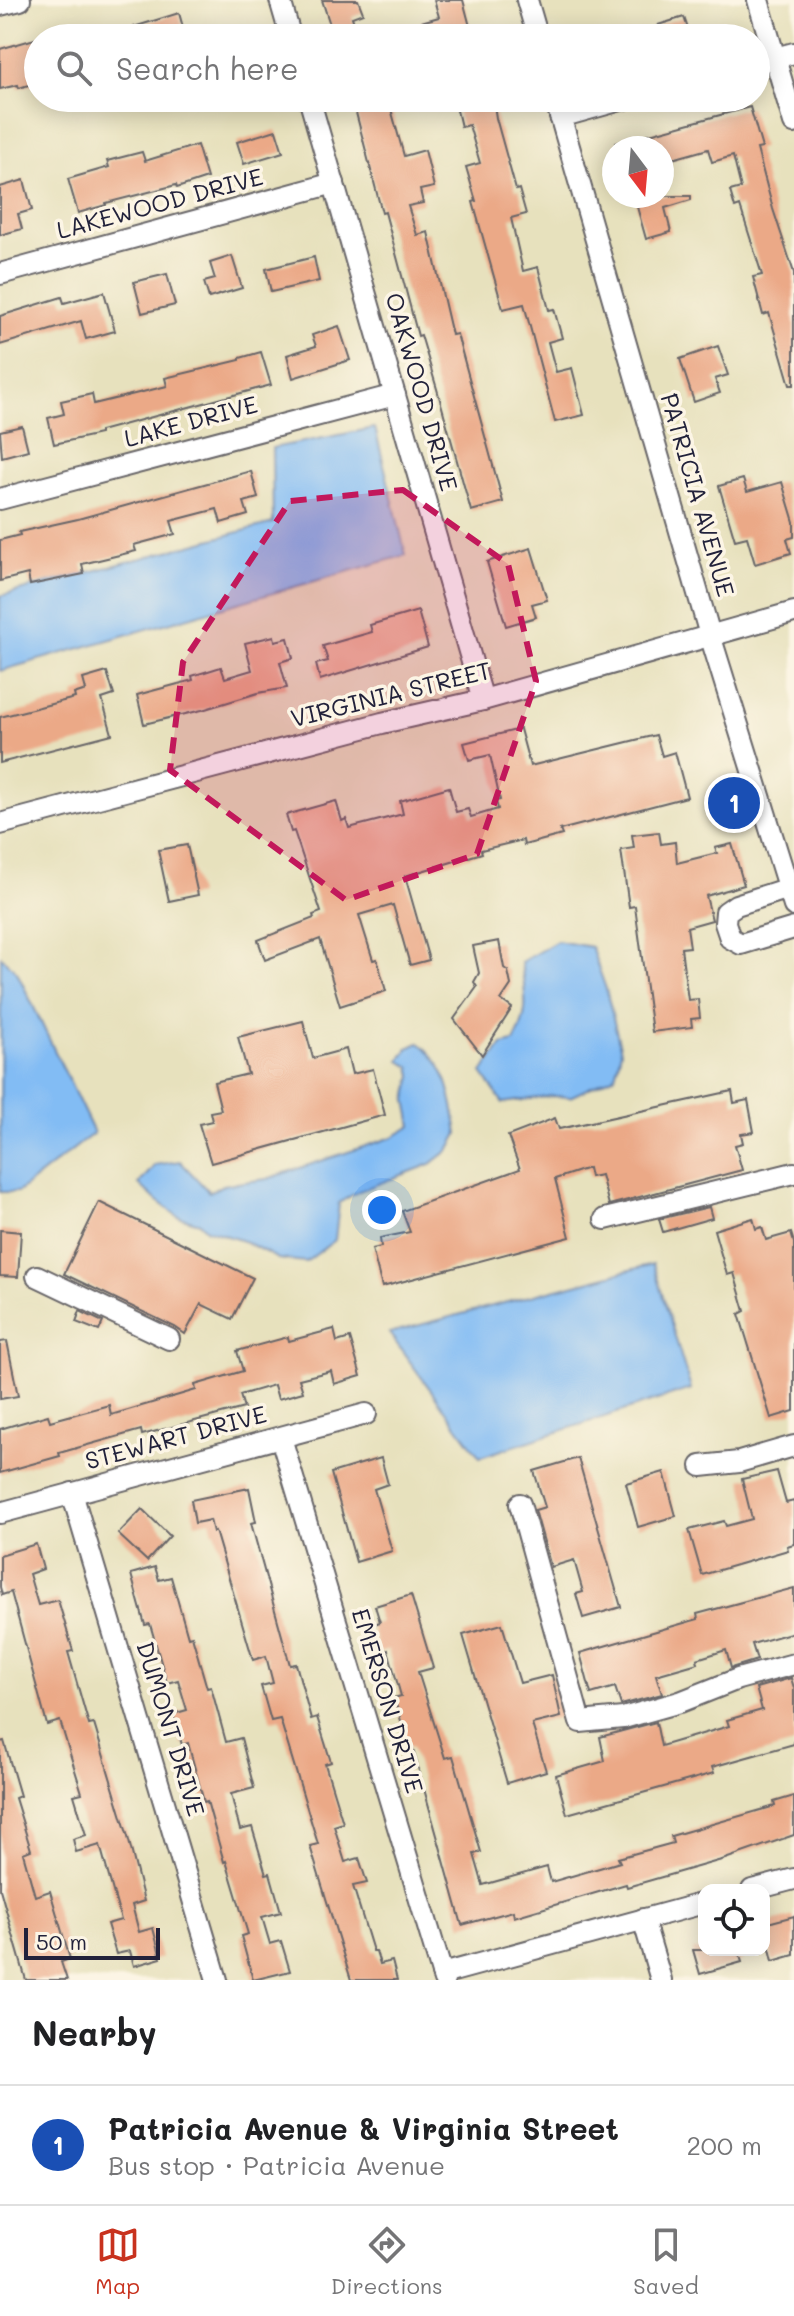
<!DOCTYPE html>
<meta charset="utf-8">
<style>
:root{--surface:#fff;--page:#f6f6f6;--text:#202124;--muted:#757577;--line:#e0e0e0;--accent:#c8321e}
body{margin:0;font-family:Mali,sans-serif;background:var(--page);color:var(--text)}
.controls{position:absolute;right:24px;bottom:24px;display:grid;overflow:hidden;border-radius:16px;box-shadow:0 4px 20px #0003}
.controls button{width:72px;height:72px;display:grid;place-items:center;padding:0;border:0;border-bottom:2px solid var(--line);background:var(--surface);color:var(--text);font:40px sans-serif}
.compass{position:absolute;left:602px;top:136px;width:72px;height:72px;border-radius:50%;background:var(--surface);box-shadow:0 4px 20px #0003;rotate:164deg}
.scale{position:absolute;left:24px;bottom:20px;width:136px;box-sizing:border-box;padding-left:8px;border:4px solid #22223b;border-top:0;font-size:22px;line-height:28px;white-space:nowrap;color:#22223b;-webkit-text-stroke:6px #fcf5e5;paint-order:stroke}
.you{position:absolute;left:382px;top:1210px;width:28px;height:28px;margin:-20px;border:6px solid #fff;border-radius:50%;background:#1a73e8;box-shadow:0 0 0 12px #1a73e833}
.badge{display:grid;place-items:center;width:52px;height:52px;border-radius:50%;background:var(--accent);color:#fff;font-size:26px;font-weight:700}
.pin{position:absolute;translate:-50% -50%;border:4px solid #fff;box-shadow:0 2px 8px #0006}
.list{margin:0;padding:0;list-style:none}
h2{display:flex;justify-content:space-between;align-items:center;height:104px;margin:0;padding:0 32px;font-size:34px}
h2 small{font-size:26px;font-weight:400;color:var(--muted)}
.list li{display:grid;grid-template-columns:52px 1fr auto;gap:24px;align-items:center;box-sizing:border-box;height:120px;padding:0 32px;border-top:2px solid var(--line)}
.list b{display:block;font-size:30px;white-space:nowrap}
.list p{margin:0;font-size:26px;white-space:nowrap;color:var(--muted)}
.list em{font-size:26px;font-style:normal;color:var(--muted)}
.icon{flex:none;width:44px;height:44px;fill:none;stroke:currentColor;stroke-width:2;stroke-linecap:round;stroke-linejoin:round}
.map{position:relative;flex:none;width:794px;height:1980px;overflow:hidden}
.search{position:absolute;background:var(--surface);box-shadow:0 4px 20px #0003;left:24px;right:24px;top:24px;height:88px;display:flex;align-items:center;gap:20px;box-sizing:border-box;padding:0 28px;border-radius:44px;color:var(--muted);font-size:30px}
.sheet{height:224px;background:var(--surface)}
nav{display:flex;justify-content:space-around;align-items:center;box-sizing:border-box;height:112px;border-top:2px solid var(--line);background:var(--surface);font-size:22px;color:var(--muted)}
nav a{display:grid;justify-items:center;gap:4px}
nav .on{color:var(--accent)}
.map>svg:first-child{display:block}
</style>
<div class="map">
<svg width="794" height="1980" viewBox="0 0 794 1980">
<rect width="100%" height="100%" fill="#fcf5e5"/>
<filter id="ink" filterUnits="userSpaceOnUse"><feTurbulence type="fractalNoise" baseFrequency=".0125" numOctaves="2"/><feDisplacementMap in="SourceGraphic" scale="16" xChannelSelector="R" yChannelSelector="G"/><feConvolveMatrix kernelMatrix="1 2 1 2 8 2 1 2 1" color-interpolation-filters="sRGB"/></filter>
<filter id="wash" filterUnits="userSpaceOnUse"><feTurbulence type="fractalNoise" baseFrequency=".006" numOctaves="4" result="noise"/><feDisplacementMap in="SourceGraphic" scale="32" xChannelSelector="R" yChannelSelector="G"/><feGaussianBlur stdDeviation="1.8" result="paint"/><feColorMatrix in="noise" values="0 0 0 0 0 0 0 0 0 0 0 0 0 0 0 0 0 1.4 0 .05"/><feComposite in="paint" operator="in"/></filter>
<g filter="url(#wash)">
<rect width="100%" height="100%" fill="#e7e1bd"/>
<!-- water -->
<g fill="#82bcf4" stroke="#526f98" stroke-width="2">
<path d="M375 428 406 555 0 671V596L273 523 272 448Z"/>
<path d="M557 941 591 947 606 989 621 1051 615 1076 570 1097 552 1096 503 1103 482 1073 502 1045 514 1042C531 1010 525 996 521 962Z"/>
<path d="M1 956 17 972 94 1133 18 1192H0Z"/>
<path d="M419 1043C448 1062 453 1103 458 1134L449 1150 431 1164 359 1191 339 1203 335 1240 306 1262 278 1259 246 1242 206 1229 200 1223 179 1217 156 1200 139 1184 155 1165 180 1161 209 1192 223 1185 267 1179 393 1137 412 1126 407 1100 412 1075 410 1067 400 1061 408 1048Z"/>
<path d="M653 1264 691 1389 480 1457 389 1333Z"/>
</g>
<g id="blocks">
<!-- building -->
<g fill="#eba987">
<path d="M322 0H358L363 13 352 17 356 29 334 37Z"/>
<path d="M434 0H463L473 38H425L421 22 439 17Z"/>
<path d="M179 13 186 38H112L111 34Z"/>
<path d="M684 17 691 38H662L658 25Z"/>
<path d="M38 38V82L19 88 18 85 0 89V49Z"/>
<path d="M380 98H388L404 156 425 150 434 187 420 190 423 203 408 206 417 235 428 232 452 335 457 334 503 502 471 511 437 389 421 335 418 336 385 212 382 213 354 105Z"/>
<path d="M454 98H493L496 118 516 190 519 189 526 214 511 218 523 271 538 267 549 310 554 309 562 338 548 342 556 372 572 368 584 415 555 422 524 304 503 309 473 202 476 201 466 167 480 163 469 125 461 127Z"/>
<path d="M750 107 762 148 757 149 773 209 794 273V385H790L769 313 763 315 753 277 762 275 740 206 735 208 730 191 741 188 733 156 712 162 708 149 662 162V148H616V143Z"/>
<path d="M276 130 283 152 244 164 237 142Z"/>
<path d="M197 145 207 178 177 188 176 185 106 203V205L78 213 68 179 109 167 107 161 142 152 145 161Z"/>
<path d="M24 180 32 210 18 214 22 229 0 235V187Z"/>
<path d="M634 196H691V200L665 208 671 232 646 239Z"/>
<path d="M232 256 242 288 209 298 204 282 215 279 210 263Z"/>
<path d="M314 257 319 281 271 292 266 269Z"/>
<path d="M167 274 175 305 142 313 134 282Z"/>
<path d="M104 292 115 331 86 339 81 321 0 345V316L62 297 64 303Z"/>
<path d="M339 326 350 360 293 378 287 355 316 346 312 335Z"/>
<path d="M718 346 728 375 715 379 720 393 694 402 680 359Z"/>
<path d="M261 352 271 385 100 431V434L54 444 48 418 64 414 61 401 92 394 94 404 167 386 165 378 240 360V358Z"/>
<path d="M22 426 28 450 2 457 0 431Z"/>
<path d="M251 471 258 498 244 502 248 515 221 523 217 509 171 521 175 534 134 545 136 551 82 564 84 574 30 585 28 574 0 581V540L20 535 19 532 78 519Z"/>
<path d="M743 479 747 492 782 482 794 522V537L787 539 791 553 755 564 747 537 735 540 719 486Z"/>
<path d="M531 548 547 600 532 604 536 617 506 626 487 562Z"/>
<path d="M418 611 428 647 320 680 316 664 328 661 323 646 372 632 370 625Z"/>
<path d="M274 636 275 641 288 638 293 658 280 662 287 688 258 693 202 710 144 724 137 695 193 680 192 676 221 667 225 678 252 670 245 643Z"/>
<path d="M107 672 114 695 102 699 112 734 0 763V717L75 698 74 694 86 690 83 679Z"/>
<path d="M520 729 530 766 656 735 662 756 675 752 687 797 560 830 562 835 524 845 523 840 481 850 482 853 405 876 429 960 410 965 393 905 359 915 373 960 377 959 386 991 340 1006 320 939 265 960 258 940 314 918 313 915 321 912 294 831 291 832 286 815 336 801 342 821 346 819 349 828 403 814 400 801 449 787 456 812 468 809 471 817 498 809 496 801 500 800 490 755 469 760 464 743Z"/>
<path d="M659 832 661 844 675 842 677 863 717 853 715 848 732 844 744 885 706 896 712 920 687 927 690 947 681 948 688 1000 698 999 700 1018 691 1019 692 1027 652 1032 635 906 629 907 621 850 634 848 632 835Z"/>
<path d="M187 845 198 895 169 901 158 850Z"/>
<path d="M499 941 504 968 508 971 511 985 501 1000 512 1008 482 1055 454 1019 477 987 474 982 479 973 473 946Z"/>
<path d="M303 1021 313 1058 346 1049 352 1074 373 1069 385 1115 211 1163 199 1124 212 1121 210 1112 221 1110 214 1082 248 1074 238 1037Z"/>
<path d="M732 1091 734 1103 748 1100 754 1132 741 1134 743 1143 735 1145 742 1170 609 1205 601 1175 590 1177 588 1168 555 1179 570 1237 382 1287 372 1249 381 1247 380 1238 410 1232 402 1211 520 1169 508 1136 555 1118 559 1129Z"/>
<path d="M99 1202 253 1278 232 1319 201 1304 185 1334 175 1327 64 1274Z"/>
<path d="M709 1207 712 1218 663 1232 659 1219Z"/>
<path d="M753 1218 756 1229 762 1227 766 1240 791 1233 794 1243V1411L771 1418 739 1314 745 1311 734 1273 727 1275 714 1230Z"/>
<path d="M0 1230 21 1232 18 1277 0 1276Z"/>
<path d="M80 1311 103 1322 99 1331 76 1322Z"/>
<path d="M334 1329 337 1342 350 1338 361 1376 334 1384 331 1371 299 1379 303 1392 278 1399 274 1385 240 1395 244 1408 142 1435 141 1430 59 1453 60 1456 0 1473V1429L48 1415 50 1421 109 1405 111 1415 196 1390 195 1385 243 1371 237 1351 288 1337 289 1341Z"/>
<path d="M7 1341 18 1396 0 1399V1342Z"/>
<path d="M381 1458 388 1484 374 1489 392 1551 356 1562 331 1473Z"/>
<path d="M578 1458 621 1607 583 1618 576 1594 583 1592 574 1560 551 1567 535 1510 545 1507 534 1471Z"/>
<path d="M777 1471 786 1503 794 1501V1544L787 1546 788 1550 702 1575 689 1530 724 1521 726 1526 752 1519 742 1479Z"/>
<path d="M664 1472 676 1516 638 1527 626 1483Z"/>
<path d="M249 1488 256 1522 251 1523 290 1665 296 1664 311 1719 317 1717 331 1762 325 1764 343 1823 334 1826 345 1862 359 1858 367 1883 353 1886 373 1951H376L380 1964 392 1961 397 1980H351L310 1846 318 1844 280 1719 271 1721 261 1686 273 1683 266 1656 253 1660 215 1531 213 1532 210 1520 195 1523 191 1500Z"/>
<path d="M142 1509 170 1536 147 1561 118 1534Z"/>
<path d="M36 1544 43 1569 29 1574 38 1605 58 1600 73 1651 68 1652 89 1725 94 1724 128 1837 144 1901 132 1905 139 1932 153 1928 161 1958 134 1966 130 1951 116 1954 107 1924 121 1920 100 1845 76 1852 73 1839 86 1835 74 1795 82 1793 60 1721 47 1725 11 1592 2 1595 0 1587V1555Z"/>
<path d="M155 1567 159 1580 171 1577 188 1637 192 1636 207 1688 211 1687 226 1742 241 1738 254 1788 231 1794 240 1830 252 1827 266 1874 270 1873 281 1912 262 1917 270 1944 281 1941 290 1971 253 1980 241 1936 248 1934 226 1861 224 1862 207 1801 204 1802 188 1743 182 1745 173 1714 187 1710 178 1680 167 1683 150 1624 145 1625 131 1574Z"/>
<path d="M794 1588V1632L752 1644 757 1660 731 1668 726 1650 697 1659 698 1663 656 1675 662 1694 621 1705 615 1687 591 1694 580 1653 698 1619 697 1614Z"/>
<path d="M411 1595 433 1668 418 1672 445 1758 453 1756 481 1852 474 1854 483 1885 547 1867 551 1882 620 1862 618 1858 673 1843 671 1836 775 1806 774 1802 794 1796V1835L725 1859 627 1887 626 1884 514 1917 513 1911 462 1925 412 1746 409 1747 394 1698 401 1696 388 1650 379 1653 371 1625 380 1622 375 1606Z"/>
<path d="M502 1624 520 1683 552 1675 561 1717 532 1724 546 1771 507 1783 463 1635Z"/>
<path d="M791 1678 794 1688V1744L712 1767 714 1773 567 1814 556 1775 605 1761 600 1737 656 1722 661 1746 729 1726 727 1720 762 1710 756 1688Z"/>
<path d="M4 1741 20 1796 15 1798 31 1850 23 1853 35 1896 50 1891 70 1959 61 1962 67 1980H26L0 1889V1742Z"/>
<path d="M794 1916V1955L773 1961 764 1924Z"/>
<path d="M693 1950H738L742 1962 700 1974Z"/>
</g>
</g>
</g>
<g filter="url(#ink)">
<use href="#blocks" fill-opacity="0" stroke="#676568" stroke-width="2"/>
<g fill="none" stroke-linecap="round" stroke-linejoin="round">
<!-- minor casing -->
<g stroke="#676568" stroke-width="24">
<g id="minor">
<path d="M280 0 291 38"/>
<path d="M527 0 538 38"/>
<path d="M758 0 794 123"/>
<path d="M0 5 20 0"/>
<path d="M756 63 794 53"/>
<path d="M309 98 483 700"/>
<path d="M555 98 710 635 794 906"/>
<path d="M560 117 628 98"/>
<path d="M0 274 334 183"/>
<path d="M0 499 395 395"/>
<path d="M0 824 382 723 483 700 794 612"/>
<path d="M789 888 736 905 726 912 725 923 730 938 741 944 794 928"/>
<path d="M605 1219 794 1173"/>
<path d="M37 1276 169 1339"/>
<path d="M281 1438 444 1980"/>
<path d="M701 1466 739 1462 794 1446"/>
<path d="M72 1493 217 1980"/>
<path d="M520 1504 580 1722 623 1718 680 1702 738 1679 794 1664"/>
<path d="M0 1513 366 1414"/>
<path d="M752 1890 794 1879"/>
<path d="M643 1919 661 1980"/>
<path d="M442 1974 704 1903"/>
</g>
</g>
<!-- minor -->
<use href="#minor" stroke="#fff" stroke-width="20"/>
</g>
</g>
<!-- marked area -->
<path fill="#c2185b" fill-opacity="0.2" stroke="#c2185b" stroke-width="6" stroke-dasharray="16 10" stroke-linejoin="round" d="M403 490 508 564 536 681 477 854 346 900 170 770 183 662 290 501Z"/>
<g text-anchor="middle" stroke-width="7" stroke-linejoin="round" paint-order="stroke">
<!-- street labels -->
<g font-size="24" fill="#22223b" stroke="#fcf5e5">
<text transform="translate(160 204) rotate(-15)" y="8">LAKEWOOD DRIVE</text>
<text transform="translate(421 392) rotate(74)" y="8">OAKWOOD DRIVE</text>
<text transform="translate(191 422) rotate(-15)" y="8">LAKE DRIVE</text>
<text transform="translate(697 495) rotate(74)" y="8">PATRICIA AVENUE</text>
<text transform="translate(391 695) rotate(-14)" y="8">VIRGINIA STREET</text>
<text transform="translate(176 1438) rotate(-15)" y="8">STEWART DRIVE</text>
<text transform="translate(387 1701) rotate(73)" y="8">EMERSON DRIVE</text>
<text transform="translate(170 1729) rotate(73)" y="8">DUMONT DRIVE</text>
</g>
</g>
</svg>
<div class="controls">
<button><svg class="icon" aria-label="locate" viewBox="0 0 24 24"><circle cx="12" cy="12" r="6"/><path d="M12 2v4M12 18v4M2 12h4M18 12h4"/></svg></button>
</div>
<svg class="compass" viewBox="-18 -18 36 36"><path d="M0-13l5 13h-10z" fill="#e53935"/><path d="M0 13l5-13h-10z" fill="#757577"/></svg>
<div class="scale">50 m</div>
<div class="you"></div>
<div class="pin badge" style="left:734px;top:803px;background:#1a4fb4">1</div>
<div class="search"><svg class="icon" aria-label="search" viewBox="0 0 24 24"><circle cx="10" cy="10" r="6"/><path d="M15 15l6 6"/></svg>Search here</div>
</div>
<section class="sheet">
<h2>Nearby<small></small></h2>
<ul class="list">
<li><span class="badge" style="background:#1a4fb4">1</span><div><b>Patricia Avenue &amp; Virginia Street</b><p>Bus stop · Patricia Avenue</p></div><em>200 m</em></li>
</ul>
</section>
<nav>
<a class="on"><svg class="icon" aria-label="map" viewBox="0 0 24 24"><path d="M3 6l6-2 6 2 6-2v14l-6 2-6-2-6 2zM9 4v14M15 6v14"/></svg>Map</a>
<a><svg class="icon" aria-label="directions" viewBox="0 0 24 24"><path d="M12 3l9 9-9 9-9-9zM9 14v-3h6M13 9l2 2-2 2"/></svg>Directions</a>
<a><svg class="icon" aria-label="saved" viewBox="0 0 24 24"><path d="M7 4h10v16l-5-4-5 4z"/></svg>Saved</a>
</nav>
